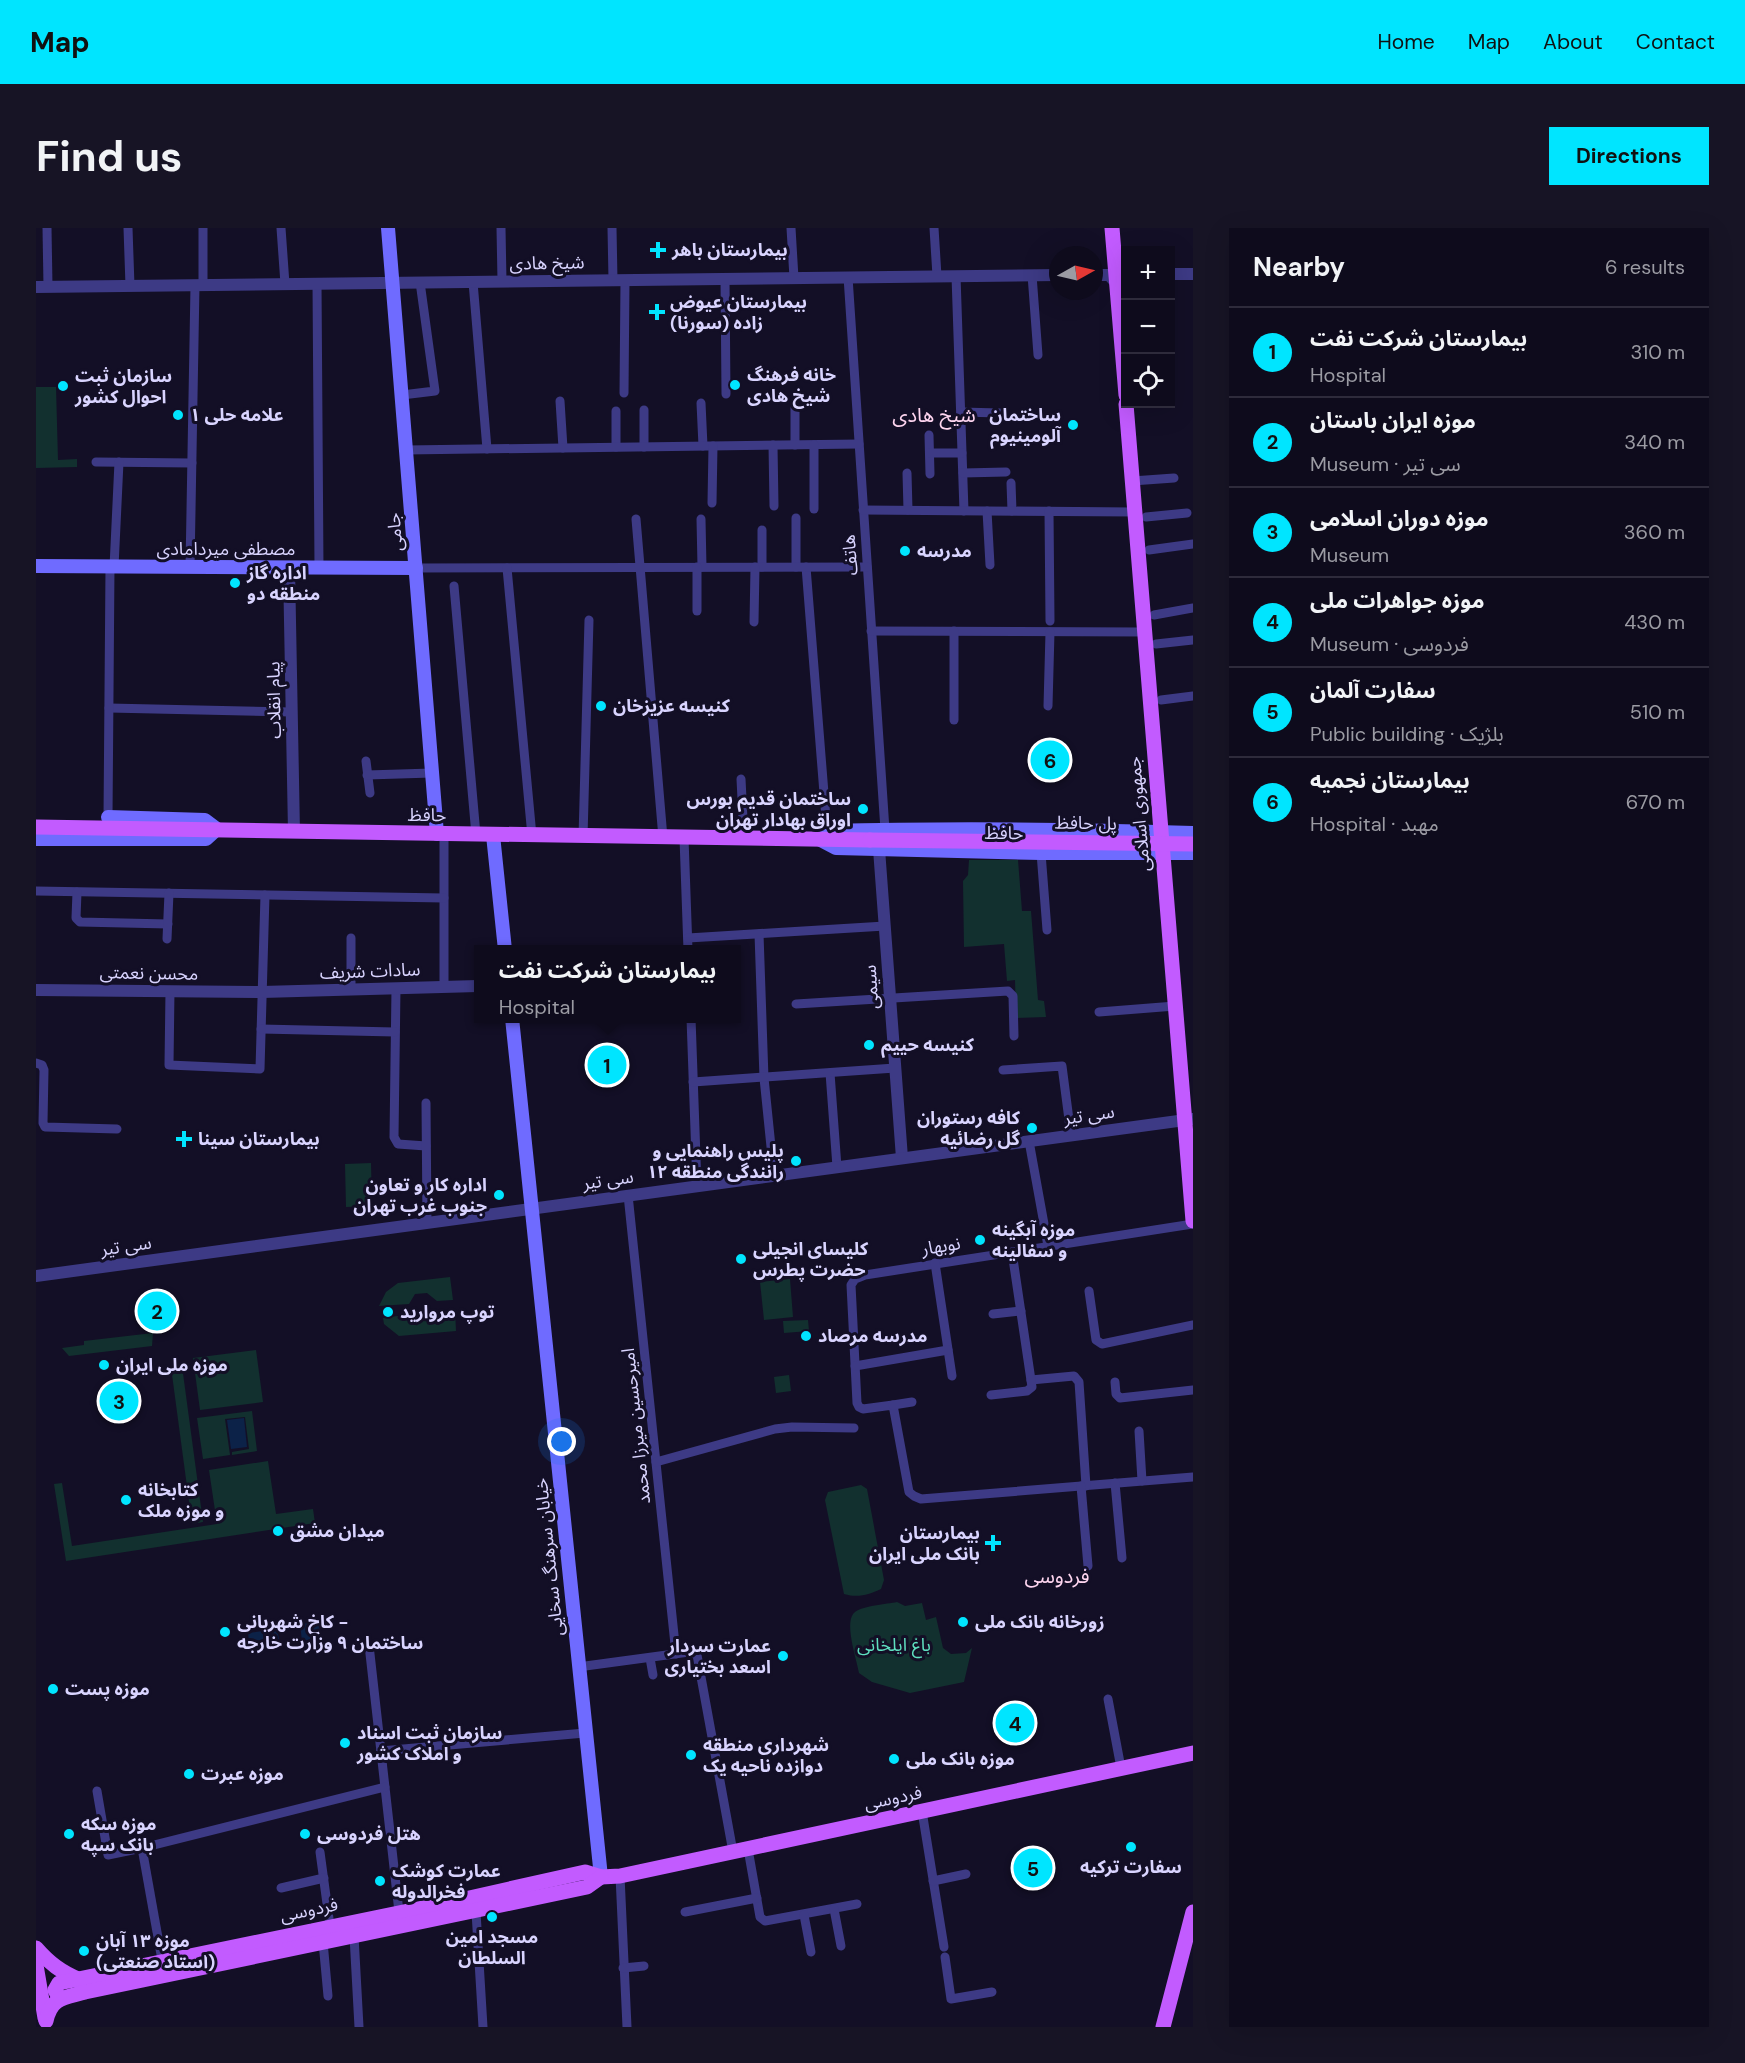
<!DOCTYPE html>
<meta charset="utf-8">
<style>
:root{--surface:#0e0b1c;--page:#171425;--text:#f1f3f6;--muted:#9b9ba3;--line:#2e2b3b;--accent:#00e5ff}
body{margin:0;font-family:"DM Sans","Noto Sans Arabic",sans-serif;background:var(--page);color:var(--text)}
.controls{position:absolute;right:18px;top:18px;display:grid;overflow:hidden;border-radius:0px;box-shadow:0 6px 24px #0002}
.controls button{width:54px;height:54px;display:grid;place-items:center;padding:0;border:0;border-bottom:2px solid var(--line);background:var(--surface);color:var(--text);font:30px sans-serif}
.compass{position:absolute;left:1013px;top:18px;width:54px;height:54px;border-radius:50%;background:var(--surface);box-shadow:0 6px 24px #0002;rotate:82deg}
.you{position:absolute;left:526px;top:1214px;width:21px;height:21px;margin:-15px;border:4px solid #fff;border-radius:50%;background:#1a73e8;box-shadow:0 0 0 9px #1a73e833}
.badge{display:grid;place-items:center;width:39px;height:39px;border-radius:50%;background:var(--accent);color:#111;font-size:20px;font-weight:700}
.pin{position:absolute;translate:-50% -50%;border:3px solid #fff;box-shadow:0 2px 6px #0006}
.popup{position:absolute;left:438px;top:717px;width:267px;height:78px;box-sizing:border-box;display:grid;place-content:center;border-radius:0px;background:var(--surface);filter:drop-shadow(0 2px 4px #0005);font-size:20px;white-space:nowrap;color:var(--muted)}
.popup b{font-size:22px;color:var(--text)}
.popup::after{content:'';position:absolute;left:50%;top:100%;margin-left:-12px;border:12px solid transparent;border-top-color:var(--surface)}
.list{margin:0;padding:0;list-style:none}
h2{display:flex;justify-content:space-between;align-items:center;height:78px;margin:0;padding:0 24px;font-size:26px}
h2 small{font-size:20px;font-weight:400;color:var(--muted)}
.list li{display:grid;grid-template-columns:39px 1fr auto;gap:18px;align-items:center;box-sizing:border-box;height:90px;padding:0 24px;border-top:2px solid var(--line)}
.list b{display:block;font-size:22px;white-space:nowrap}
.list p{margin:0;font-size:20px;white-space:nowrap;color:var(--muted)}
.list em{font-size:20px;font-style:normal;color:var(--muted)}
.icon{flex:none;width:33px;height:33px;fill:none;stroke:currentColor;stroke-width:2;stroke-linecap:round;stroke-linejoin:round}
.map{position:relative;flex:none;width:1157px;height:1799px;overflow:hidden;border-radius:0px}
header{display:flex;align-items:center;gap:36px;box-sizing:border-box;height:84px;padding:0 30px;background:var(--accent);color:#111}
header strong{font-size:28px}
nav{display:flex;gap:33px;margin-inline-start:auto;font-size:21px}
.intro{display:flex;align-items:center;justify-content:space-between;box-sizing:border-box;height:144px;padding:0 36px}
h1{margin:0;font-size:42px}
.button{padding:15px 27px;border-radius:0px;background:var(--accent);color:#111;font-size:21px;font-weight:700}
main{display:flex;gap:36px;padding:0 36px}
aside{flex:1;background:var(--surface);border-radius:0px;box-shadow:0 6px 24px #0002}
.map>svg:first-child{display:block}
</style>
<header>
<strong>Map</strong>
<nav><a>Home</a><a>Map</a><a>About</a><a>Contact</a></nav>
</header>
<div class="intro"><h1>Find us</h1><a class="button">Directions</a></div>
<main>
<div class="map">
<svg width="1157" height="1799" viewBox="0 0 1157 1799">
<rect width="100%" height="100%" fill="#130f26"/>
<!-- green -->
<g fill="#12302f">
<path d="M0 159H20L22 232 41 231V239L0 240Z"/>
<path d="M933 632H982L986 683H995L1002 772 1008 773 1010 789 980 790 979 752 971 753 968 716 928 719 927 653 932 647Z"/>
<path d="M335 935 336 978 310 979 309 936Z"/>
<path d="M414 1049 417 1072 401 1073 391 1065 379 1066 373 1076 343 1078 350 1064 362 1055Z"/>
<path d="M754 1051 757 1089 728 1092 724 1054Z"/>
<path d="M419 1082 420 1103 363 1108 348 1096 347 1090 376 1086C384 1100 389 1091 397 1086 402 1083 413 1083 419 1082Z"/>
<path d="M772 1092 773 1103 748 1105 747 1093Z"/>
<path d="M117 1105 116 1118 33 1128 26 1120 48 1117V1113Z"/>
<path d="M220 1122 227 1174 164 1182 157 1130Z"/>
<path d="M146 1138 167 1294 156 1296 135 1139Z"/>
<path d="M753 1147 755 1163 740 1165 738 1149Z"/>
<path d="M216 1183 221 1223 196 1227V1224L213 1221 209 1189 189 1191 194 1227 167 1231 161 1190Z"/>
<path d="M232 1233 240 1286 277 1281 279 1295 30 1333 18 1256 26 1255 36 1318 181 1296 173 1242Z"/>
<path d="M825 1257 831 1261 848 1352 845 1361C832 1367 822 1370 808 1366L789 1272 792 1264Z"/>
<path d="M861 1374 869 1378 886 1375 890 1392 900 1389 907 1420 915 1426 930 1425 936 1420 928 1454 874 1465 836 1454 823 1445C821 1432 807 1393 819 1384 826 1378 851 1376 861 1374Z"/>
</g>
<!-- water -->
<g fill="#0c2248">
<path d="M208 1190 211 1219 195 1221 191 1192Z"/>
<path d="M283 1393 285 1410 266 1413 264 1396Z"/>
<path d="M241 1401 244 1416 214 1421 212 1405Z"/>
</g>
<g fill="none" stroke-linecap="round" stroke-linejoin="round">
<!-- minor -->
<g stroke="#3d3a85" stroke-width="9">
<path d="M11 0 12 58"/>
<path d="M92 0 94 58"/>
<path d="M167 0V57"/>
<path d="M245 0 249 56"/>
<path d="M465 0 466 53"/>
<path d="M576 0 577 52"/>
<path d="M755 0 758 50"/>
<path d="M898 0 901 48"/>
<path d="M996 47 1002 127"/>
<path d="M920 48 928 283"/>
<path d="M812 49 849 602"/>
<path d="M689 51 690 166"/>
<path d="M437 54 451 221"/>
<path d="M281 55 283 340"/>
<path d="M588 165 589 52"/>
<path d="M366 167 399 163 384 54"/>
<path d="M524 173 527 220"/>
<path d="M665 175 667 218"/>
<path d="M608 182V219"/>
<path d="M580 183V219"/>
<path d="M925 184 964 185"/>
<path d="M893 207 894 246"/>
<path d="M737 217 738 278"/>
<path d="M759 217V180"/>
<path d="M370 222 823 216"/>
<path d="M894 225H926"/>
<path d="M60 234 156 235"/>
<path d="M871 245 872 282"/>
<path d="M927 245 970 244"/>
<path d="M1096 253 1138 250"/>
<path d="M975 255 976 283"/>
<path d="M676 275 677 218"/>
<path d="M778 281V217"/>
<path d="M827 282 1099 284"/>
<path d="M951 283 954 337"/>
<path d="M1013 283 1014 393"/>
<path d="M1110 289 1151 285"/>
<path d="M760 290V339"/>
<path d="M600 291 627 610"/>
<path d="M665 291 666 339"/>
<path d="M726 302V339"/>
<path d="M1113 322 1157 316"/>
<path d="M78 339 83 234"/>
<path d="M154 339 159 57"/>
<path d="M770 339 791 603"/>
<path d="M380 340 831 339"/>
<path d="M471 340 496 608"/>
<path d="M418 358 440 607"/>
<path d="M661 383V339"/>
<path d="M1118 387 1157 380"/>
<path d="M718 394 719 339"/>
<path d="M835 403 1108 404"/>
<path d="M918 403V492"/>
<path d="M1120 416 1157 412"/>
<path d="M1125 472 1157 468"/>
<path d="M1012 478 1014 404"/>
<path d="M73 480 256 484"/>
<path d="M330 533 334 565"/>
<path d="M331 547 396 545"/>
<path d="M705 551 708 611"/>
<path d="M72 589 74 339"/>
<path d="M408 606V759"/>
<path d="M547 609 553 392"/>
<path d="M648 610 652 722"/>
<path d="M1005 625 1011 702"/>
<path d="M0 663 408 670"/>
<path d="M41 664 40 690 44 694 132 696"/>
<path d="M723 706 728 850 738 948"/>
<path d="M652 710 849 698"/>
<path d="M131 711 133 665"/>
<path d="M360 760 358 909 362 916 390 918"/>
<path d="M315 761V710"/>
<path d="M134 763 133 837 224 841 229 667"/>
<path d="M760 776 972 763 977 768 978 808"/>
<path d="M1063 784 1139 778"/>
<path d="M655 790 661 958"/>
<path d="M225 801 359 804"/>
<path d="M0 835 6 837 8 842 7 895 9 899 81 901"/>
<path d="M967 842 1026 838 1035 907"/>
<path d="M794 845 801 939"/>
<path d="M657 854 859 840"/>
<path d="M390 875 391 995"/>
<path d="M993 913 1012 1018"/>
<path d="M592 967 640 1426"/>
<path d="M1157 996 829 1047 819 1051 815 1057 821 1175 823 1179 827 1181 857 1177 873 1264 878 1268 885 1271 1157 1249"/>
<path d="M899 1035 916 1148"/>
<path d="M1053 1063 1060 1112 1066 1116 1157 1097"/>
<path d="M957 1086 985 1083"/>
<path d="M819 1138 912 1122"/>
<path d="M995 1152 1038 1148 1043 1154 1050 1258"/>
<path d="M1079 1154 1080 1166 1084 1170 1157 1162"/>
<path d="M955 1167 991 1163 996 1159 976 1024"/>
<path d="M857 1177 876 1174"/>
<path d="M1103 1203 1106 1253"/>
<path d="M620 1234 739 1201 756 1199 818 1200"/>
<path d="M1079 1255 1086 1330"/>
<path d="M1045 1258 1052 1338"/>
<path d="M333 1417 363 1684"/>
<path d="M614 1430 617 1447"/>
<path d="M542 1439 653 1424 661 1427 697 1624"/>
<path d="M1072 1471 1085 1540"/>
<path d="M345 1523 549 1505"/>
<path d="M61 1563 72 1627 106 1620 349 1559"/>
<path d="M886 1583 908 1719"/>
<path d="M106 1620 126 1732"/>
<path d="M712 1621 724 1689 729 1693 821 1676"/>
<path d="M284 1624 294 1698"/>
<path d="M584 1648 591 1799"/>
<path d="M897 1653 930 1646"/>
<path d="M245 1660 288 1650"/>
<path d="M798 1681 805 1718"/>
<path d="M440 1684 447 1799"/>
<path d="M649 1684 721 1670"/>
<path d="M768 1687 775 1724"/>
<path d="M318 1708 323 1799"/>
<path d="M287 1714 292 1768"/>
<path d="M909 1729 915 1771 956 1764"/>
<path d="M587 1740 608 1738"/>
</g>
<!-- tertiary -->
<g stroke="#3d3a85" stroke-width="12">
<path d="M1134 46H1157"/>
<path d="M1058 47H1073L1081 56"/>
<path d="M0 59 1022 47"/>
<path d="M253 340 258 604"/>
<path d="M843 621 866 930"/>
<path d="M0 762 226 764 442 758"/>
<path d="M0 1048 1157 891"/>
</g>
<!-- secondary -->
<g stroke="#6f6bff" stroke-width="14">
<path d="M352 0 401 606"/>
<path d="M0 338 380 340"/>
<path d="M457 607 469 722"/>
<path d="M781 610 800 620 1005 625H1157"/>
<path d="M0 611H170L181 601 169 592 72 589"/>
<path d="M791 611V603C913 600 1035 601 1157 605"/>
<path d="M476 790 565 1649"/>
</g>
<!-- primary -->
<g stroke="#c25bff" stroke-width="15">
<path d="M1076 0 1090 167"/>
<path d="M1090 176 1157 993"/>
<path d="M0 599 834 612"/>
<path d="M0 1720C13 1735 25 1744 44 1752"/>
<path d="M0 1737 9 1790"/>
<path d="M24 1771 19 1762 23 1755 411 1675 549 1644 565 1649 584 1648 1157 1525"/>
<path d="M10 1793C15 1769 28 1770 49 1764L551 1659 565 1649"/>
<path d="M1127 1799 1157 1684"/>
</g>
<!-- primary-bridge -->
<path stroke="#c25bff" stroke-width="15" d="M834 612 1157 616"/>
</g>
<!-- markers -->
<g fill="#00e5ff" stroke="#130f26" stroke-width="2">
<path d="M619 13h6v6h6v6h-6v6h-6v-6h-6v-6h6z"/>
<path d="M618 75h6v6h6v6h-6v6h-6v-6h-6v-6h6z"/>
<circle cx="699" cy="157" r="6"/>
<circle cx="27" cy="158" r="6"/>
<circle cx="142" cy="187" r="6"/>
<circle cx="1037" cy="197" r="6"/>
<circle cx="869" cy="323" r="6"/>
<circle cx="199" cy="355" r="6"/>
<circle cx="565" cy="478" r="6"/>
<circle cx="827" cy="581" r="6"/>
<circle cx="833" cy="817" r="6"/>
<circle cx="996" cy="900" r="6"/>
<path d="M145 902h6v6h6v6h-6v6h-6v-6h-6v-6h6z"/>
<circle cx="760" cy="933" r="6"/>
<circle cx="463" cy="967" r="6"/>
<circle cx="944" cy="1012" r="6"/>
<circle cx="705" cy="1031" r="6"/>
<circle cx="352" cy="1084" r="6"/>
<circle cx="770" cy="1108" r="6"/>
<circle cx="68" cy="1137" r="6"/>
<circle cx="90" cy="1272" r="6"/>
<circle cx="242" cy="1303" r="6"/>
<path d="M954 1306h6v6h6v6h-6v6h-6v-6h-6v-6h6z"/>
<circle cx="927" cy="1394" r="6"/>
<circle cx="189" cy="1404" r="6"/>
<circle cx="747" cy="1428" r="6"/>
<circle cx="17" cy="1461" r="6"/>
<circle cx="309" cy="1515" r="6"/>
<circle cx="655" cy="1527" r="6"/>
<circle cx="858" cy="1531" r="6"/>
<circle cx="153" cy="1546" r="6"/>
<circle cx="33" cy="1606" r="6"/>
<circle cx="269" cy="1606" r="6"/>
<circle cx="1095" cy="1619" r="6"/>
<circle cx="344" cy="1653" r="6"/>
<circle cx="456" cy="1689" r="6"/>
<circle cx="48" cy="1723" r="6"/>
</g>
<g text-anchor="middle" stroke-width="6" stroke-linejoin="round" paint-order="stroke">
<!-- poi labels -->
<g font-size="18" font-weight="bold" fill="#d9d4ff" stroke="#130f26" text-anchor="start">
<text x="636" y="28">بیمارستان باهر</text>
<text x="634" y="80">بیمارستان عیوض<tspan x="634" dy="21">زاده (سورنا)</tspan></text>
<text x="711" y="153">خانه فرهنگ<tspan x="711" dy="21">شیخ هادی</tspan></text>
<text x="39" y="154">سازمان ثبت<tspan x="39" dy="21">احوال کشور</tspan></text>
<text x="154" y="193">علامه حلی ۱</text>
<text x="1025" y="193" text-anchor="end">ساختمان<tspan x="1025" dy="21">آلومینیوم</tspan></text>
<text x="881" y="329">مدرسه</text>
<text x="211" y="351">اداره گاز<tspan x="211" dy="21">منطقه دو</tspan></text>
<text x="577" y="484">کنیسه عزیزخان</text>
<text x="815" y="577" text-anchor="end">ساختمان قدیم بورس<tspan x="815" dy="21">اوراق بهادار تهران</tspan></text>
<text x="845" y="823">کنیسه حییم</text>
<text x="984" y="896" text-anchor="end">کافه رستوران<tspan x="984" dy="21">گل رضائیه</tspan></text>
<text x="162" y="917">بیمارستان سینا</text>
<text x="748" y="929" text-anchor="end">پلیس راهنمایی و<tspan x="748" dy="21">رانندگی منطقه ۱۲</tspan></text>
<text x="451" y="963" text-anchor="end">اداره کار و تعاون<tspan x="451" dy="21">جنوب غرب تهران</tspan></text>
<text x="956" y="1008">موزه آبگینه<tspan x="956" dy="21">و سفالینه</tspan></text>
<text x="717" y="1027">کلیسای انجیلی<tspan x="717" dy="21">حضرت پطرس</tspan></text>
<text x="364" y="1090">توپ مروارید</text>
<text x="782" y="1114">مدرسه مرصاد</text>
<text x="80" y="1143">موزه ملی ایران</text>
<text x="102" y="1268">کتابخانه<tspan x="102" dy="21">و موزه ملک</tspan></text>
<text x="254" y="1309">میدان مشق</text>
<text x="944" y="1311" text-anchor="end">بیمارستان<tspan x="944" dy="21">بانک ملی ایران</tspan></text>
<text x="201" y="1400">کاخ شهربانی -<tspan x="201" dy="21">ساختمان ۹ وزارت خارجه</tspan></text>
<text x="939" y="1400">زورخانه بانک ملی</text>
<text x="735" y="1424" text-anchor="end">عمارت سردار<tspan x="735" dy="21">اسعد بختیاری</tspan></text>
<text x="29" y="1467">موزه پست</text>
<text x="321" y="1511">سازمان ثبت اسناد<tspan x="321" dy="21">و املاک کشور</tspan></text>
<text x="667" y="1523">شهرداری منطقه<tspan x="667" dy="21">دوازده ناحیه یک</tspan></text>
<text x="870" y="1537">موزه بانک ملی</text>
<text x="165" y="1552">موزه عبرت</text>
<text x="45" y="1602">موزه سکه<tspan x="45" dy="21">بانک سپه</tspan></text>
<text x="281" y="1612">هتل فردوسی</text>
<text x="1095" y="1645" text-anchor="middle">سفارت ترکیه</text>
<text x="356" y="1649">عمارت کوشک<tspan x="356" dy="21">فخرالدوله</tspan></text>
<text x="456" y="1715" text-anchor="middle">مسجد امین<tspan x="456" dy="21">السلطان</tspan></text>
<text x="60" y="1719">موزه ۱۳ آبان<tspan x="60" dy="21">(استاد صنعتی)</tspan></text>
</g>
<!-- street labels -->
<g font-size="18" fill="#d9d4ff" stroke="#130f26">
<text transform="translate(511 35) rotate(-1)" y="6">شیخ هادی</text>
<text transform="translate(359 304) rotate(-95)" y="6">جامی</text>
<text x="190" y="327">مصطفی میردامادی</text>
<text transform="translate(814 327) rotate(-94)" y="6">هاتف</text>
<text transform="translate(238 472) rotate(-91)" y="6">پیام انقلاب</text>
<text transform="translate(1103 586) rotate(-95)" y="6">جمهوری اسلامی</text>
<text transform="translate(391 587) rotate(1)" y="6">حافظ</text>
<text transform="translate(1050 595) rotate(1)" y="6">پل حافظ</text>
<text transform="translate(968 605) rotate(1)" y="6">حافظ</text>
<text transform="translate(334 743) rotate(-2)" y="6">سادات شریف</text>
<text transform="translate(113 745) rotate(1)" y="6">محسن نعمتی</text>
<text transform="translate(835 759) rotate(-94)" y="6">سیمی</text>
<text transform="translate(1053 887) rotate(-8)" y="6">سی تیر</text>
<text transform="translate(572 952) rotate(-8)" y="6">سی تیر</text>
<text transform="translate(90 1018) rotate(-8)" y="6">سی تیر</text>
<text transform="translate(905 1018) rotate(-9)" y="6">نوبهار</text>
<text transform="translate(600 1198) rotate(-96)" y="6">امیرحسین میرزا محمد</text>
<text transform="translate(513 1329) rotate(-96)" y="6">خیابان سرهنگ سخایی</text>
<text transform="translate(857 1570) rotate(-12)" y="6">فردوسی</text>
<text transform="translate(273 1682) rotate(-12)" y="6">فردوسی</text>
</g>
<!-- park labels -->
<g font-size="18" fill="#5fe0c0" stroke="#130f26">
<text x="858" y="1423">باغ ایلخانی</text>
</g>
<!-- neighbourhood labels -->
<g font-size="20" fill="#ffd6f0" stroke="#130f26">
<text x="898" y="194">شیخ هادی</text>
<text x="1021" y="1355">فردوسی</text>
</g>
</g>
</svg>
<div class="controls">
<button>+</button>
<button>−</button>
<button><svg class="icon" aria-label="locate" viewBox="0 0 24 24"><circle cx="12" cy="12" r="6"/><path d="M12 2v4M12 18v4M2 12h4M18 12h4"/></svg></button>
</div>
<svg class="compass" viewBox="-18 -18 36 36"><path d="M0-13l5 13h-10z" fill="#e53935"/><path d="M0 13l5-13h-10z" fill="#9b9ba3"/></svg>
<div class="you"></div>
<div class="pin badge" style="left:571px;top:837px">1</div>
<div class="popup"><b>بیمارستان شرکت نفت</b>Hospital</div>
<div class="pin badge" style="left:121px;top:1083px">2</div>
<div class="pin badge" style="left:83px;top:1173px">3</div>
<div class="pin badge" style="left:979px;top:1495px">4</div>
<div class="pin badge" style="left:997px;top:1640px">5</div>
<div class="pin badge" style="left:1014px;top:532px">6</div>
</div>
<aside>
<h2>Nearby<small>6 results</small></h2>
<ul class="list">
<li><span class="badge">1</span><div><b>بیمارستان شرکت نفت</b><p>Hospital</p></div><em>310 m</em></li>
<li><span class="badge">2</span><div><b>موزه ایران باستان</b><p>Museum · سی تیر</p></div><em>340 m</em></li>
<li><span class="badge">3</span><div><b>موزه دوران اسلامی</b><p>Museum</p></div><em>360 m</em></li>
<li><span class="badge">4</span><div><b>موزه جواهرات ملی</b><p>Museum · فردوسی</p></div><em>430 m</em></li>
<li><span class="badge">5</span><div><b>سفارت آلمان</b><p>Public building · بلژیک</p></div><em>510 m</em></li>
<li><span class="badge">6</span><div><b>بیمارستان نجمیه</b><p>Hospital · مهبد</p></div><em>670 m</em></li>
</ul>
</aside>
</main>
